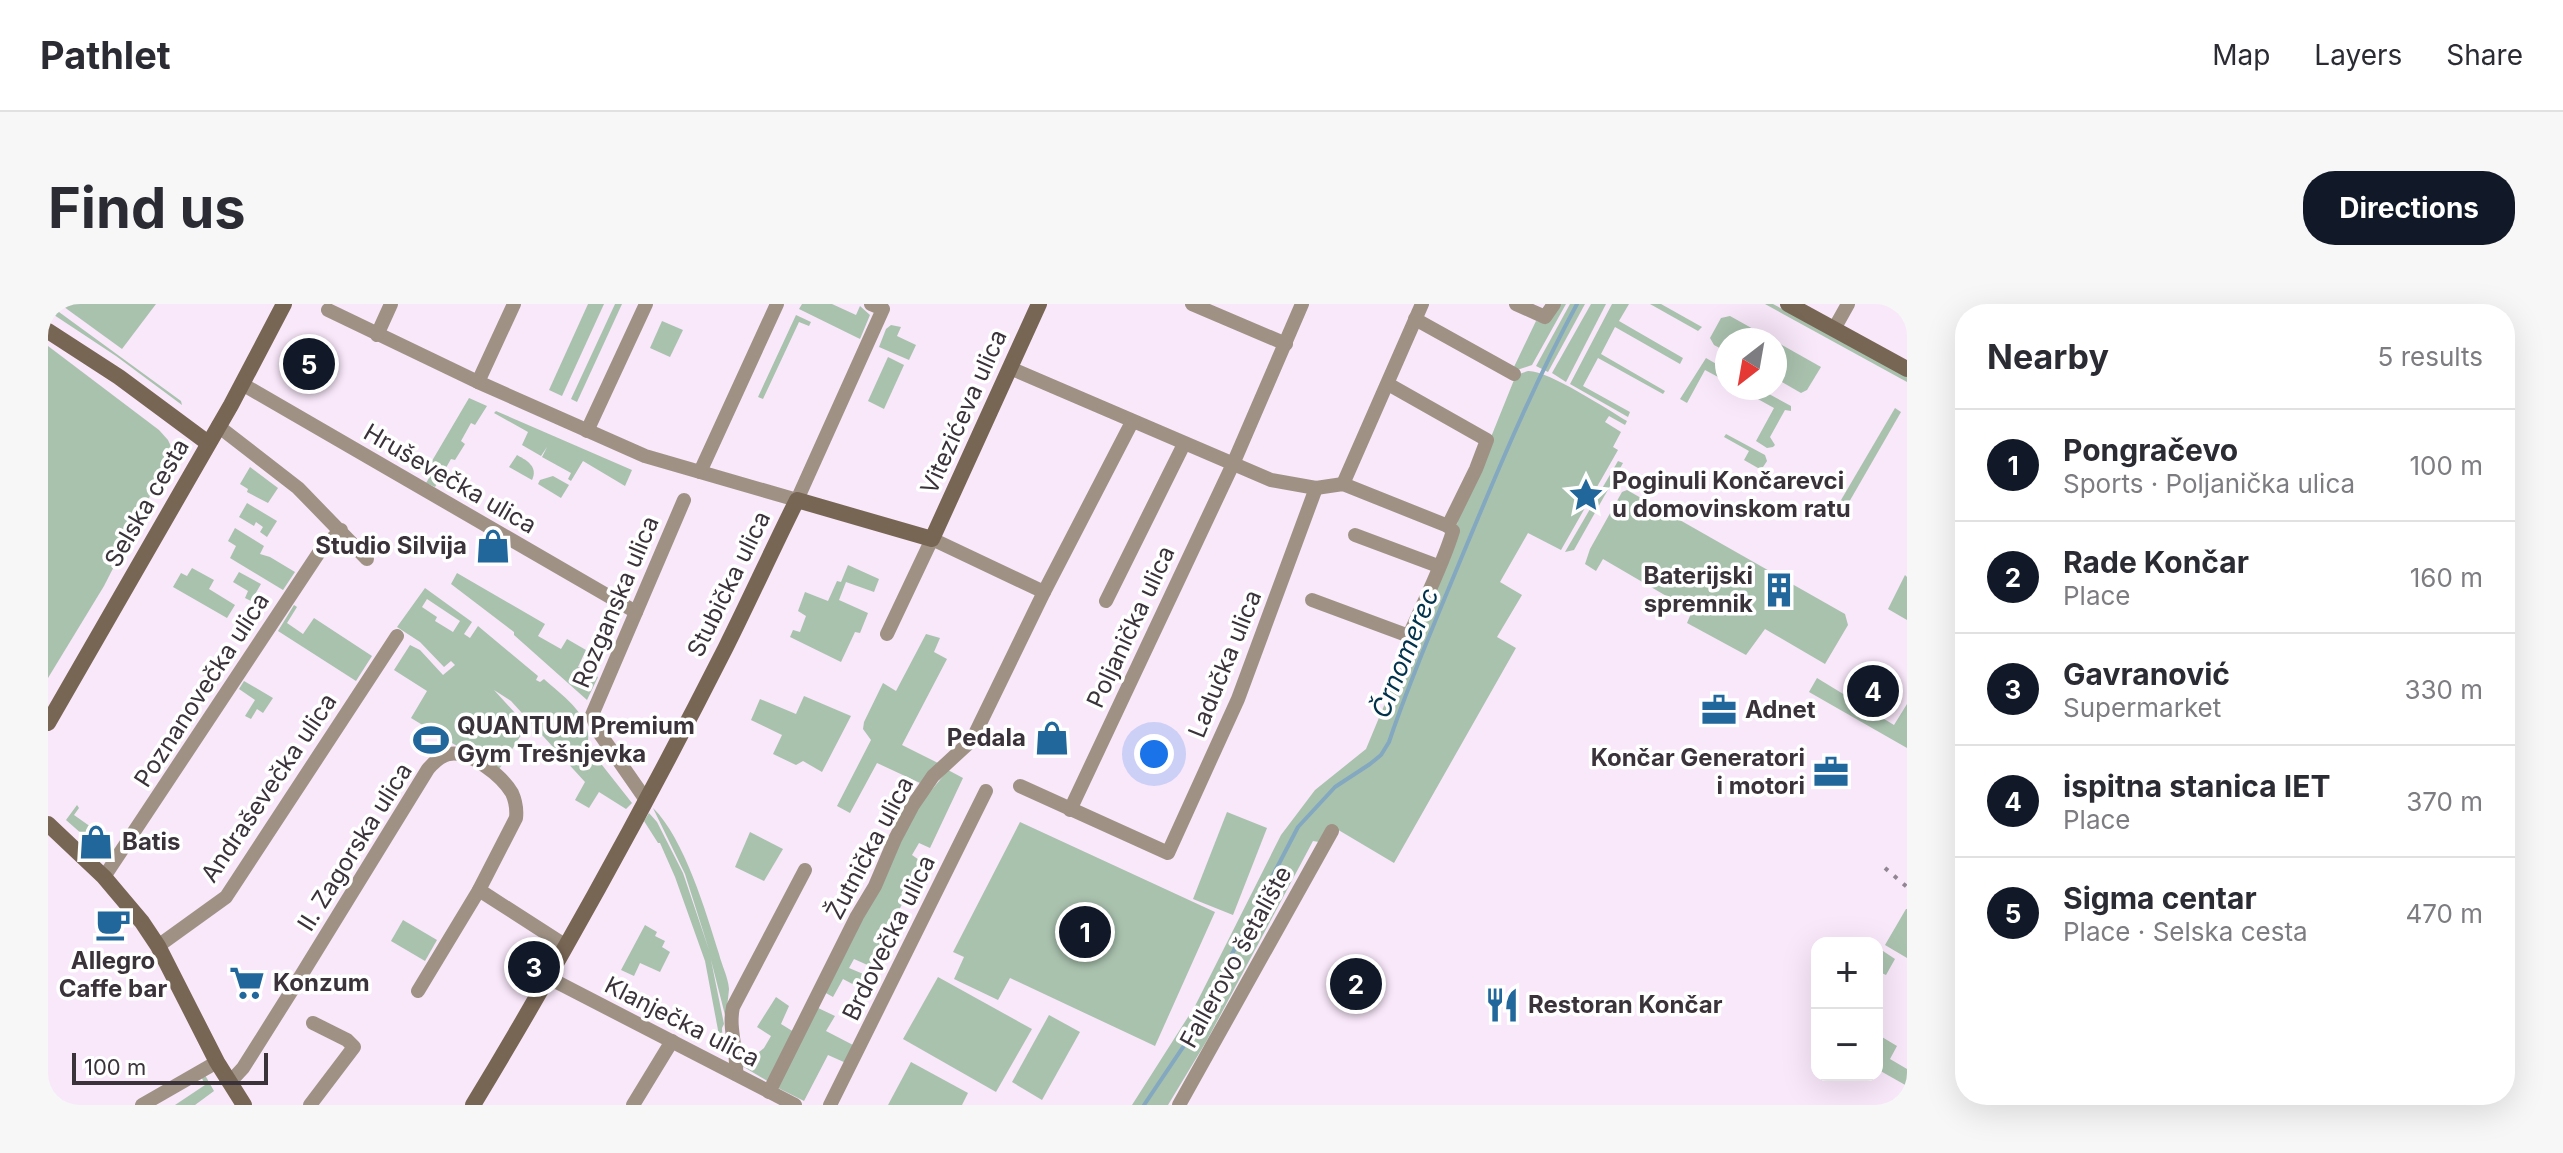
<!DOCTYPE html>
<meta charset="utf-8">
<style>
:root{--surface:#fff;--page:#f7f7f7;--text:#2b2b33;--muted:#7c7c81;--line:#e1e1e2;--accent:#111827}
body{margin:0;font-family:Inter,sans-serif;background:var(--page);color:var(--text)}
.controls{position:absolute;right:24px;bottom:24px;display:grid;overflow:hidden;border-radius:16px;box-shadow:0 8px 32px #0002}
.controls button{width:72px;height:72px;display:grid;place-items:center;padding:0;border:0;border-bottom:2px solid var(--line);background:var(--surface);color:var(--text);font:40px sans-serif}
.compass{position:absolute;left:1667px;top:24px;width:72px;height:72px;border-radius:50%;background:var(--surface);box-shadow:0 8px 32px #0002;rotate:211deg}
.scale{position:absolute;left:24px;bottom:20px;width:196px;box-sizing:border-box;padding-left:8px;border:4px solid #3a333a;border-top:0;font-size:22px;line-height:28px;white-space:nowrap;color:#3a333a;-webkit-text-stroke:6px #fff;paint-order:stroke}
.you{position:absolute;left:1106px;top:450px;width:28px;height:28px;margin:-20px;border:6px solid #fff;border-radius:50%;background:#1a73e8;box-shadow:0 0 0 12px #1a73e833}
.badge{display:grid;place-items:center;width:52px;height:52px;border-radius:50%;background:var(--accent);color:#fff;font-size:26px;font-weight:700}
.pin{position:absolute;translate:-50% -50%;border:4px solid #fff;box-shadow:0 2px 8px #0006}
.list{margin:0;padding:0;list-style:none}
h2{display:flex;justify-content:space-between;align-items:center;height:104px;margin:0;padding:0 32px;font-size:34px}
h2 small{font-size:26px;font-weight:400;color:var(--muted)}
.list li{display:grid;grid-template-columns:52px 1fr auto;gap:24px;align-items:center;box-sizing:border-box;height:112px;padding:0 32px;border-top:2px solid var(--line)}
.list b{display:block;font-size:30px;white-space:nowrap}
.list p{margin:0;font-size:26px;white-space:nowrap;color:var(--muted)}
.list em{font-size:26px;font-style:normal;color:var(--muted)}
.map{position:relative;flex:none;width:1859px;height:801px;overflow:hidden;border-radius:32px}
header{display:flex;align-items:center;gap:48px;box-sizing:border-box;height:112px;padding:0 40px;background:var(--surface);border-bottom:2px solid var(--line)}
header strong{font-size:38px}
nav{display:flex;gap:44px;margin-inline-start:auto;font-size:28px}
.intro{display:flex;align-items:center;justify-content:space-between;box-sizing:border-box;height:192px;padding:0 48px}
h1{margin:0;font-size:56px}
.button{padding:20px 36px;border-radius:32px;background:var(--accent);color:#fff;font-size:28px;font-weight:700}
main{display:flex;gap:48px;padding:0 48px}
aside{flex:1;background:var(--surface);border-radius:32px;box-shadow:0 8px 32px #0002}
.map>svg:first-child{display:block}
</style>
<header>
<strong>Pathlet</strong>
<nav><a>Map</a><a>Layers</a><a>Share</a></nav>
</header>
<div class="intro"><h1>Find us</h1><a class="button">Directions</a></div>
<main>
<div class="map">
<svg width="1859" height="801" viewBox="0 0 1859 801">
<rect width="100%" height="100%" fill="#f9e7fa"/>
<!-- green -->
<g fill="#a9c2ae" fill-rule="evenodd">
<path d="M0 0 133 97 134 101 68 52 0 7Z"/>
<path d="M12 0H108L74 45Z"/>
<path d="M540 0H556L514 92 501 86Z"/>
<path d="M567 0H574L529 98 523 95Z"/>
<path d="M754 0H784L808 11 812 2 822 11 812 35 751 5Z"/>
<path d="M1509 0H1518L1484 61 1469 66 1465 65 1488 17 1499 19Z"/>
<path d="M1522 0H1537L1500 68 1488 62Z"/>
<path d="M1543 0H1558L1518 78 1504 69Z"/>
<path d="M1564 0H1581L1571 17 1635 54 1632 60 1567 23 1553 50 1617 87 1615 90 1550 54 1535 82 1582 108 1580 113 1522 80Z"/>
<path d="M1602 0H1613L1654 23 1650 27Z"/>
<path d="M1717 0H1725L1859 73V78Z"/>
<path d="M748 11 763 18 761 22 751 18 715 95 710 93Z"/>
<path d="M1682 12 1725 36H1679V48L1666 41 1662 34 1673 14Z"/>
<path d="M614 17 635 26 622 53 602 44Z"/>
<path d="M843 21 853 23 849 32 868 41 861 56 831 43 838 25Z"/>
<path d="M1727 37 1773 63 1759 86 1753 89 1727 74Z"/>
<path d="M0 42 111 126 120 136 125 147 56 282 0 374Z"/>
<path d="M840 53 856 61 836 105 820 97Z"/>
<path d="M1658 54 1677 65 1672 74 1657 66 1639 99 1632 95Z"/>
<path d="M1480 67C1500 66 1560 106 1579 117L1577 121 1561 112 1557 118 1573 128 1565 143 1570 146 1513 246 1480 229 1452 278 1474 291 1449 333 1468 344 1346 559 1282 521 1271 538 1265 537 1158 738 1120 801H1084L1147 702 1233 531 1267 486 1318 445 1407 231 1410 215 1468 71Z"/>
<path d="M1690 84H1710L1743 102V107L1737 106 1722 133 1727 141 1725 143 1719 144 1708 137 1726 104Z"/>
<path d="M421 94 439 102 427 121 423 119 413 137 417 140 407 156 403 155 387 183 378 179 386 166 381 162Z"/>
<path d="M1847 104 1853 108 1793 212 1786 208Z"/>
<path d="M448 107 584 166 577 182 535 157 523 177 520 175 523 169 494 153 499 143 493 152 474 141 480 128 446 109Z"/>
<path d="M1678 130 1717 151 1719 157 1715 163 1710 164 1696 156 1701 147 1676 133Z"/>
<path d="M469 151C480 157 490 163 484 176L461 163Z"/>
<path d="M1570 157 1575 159 1526 246 1517 248Z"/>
<path d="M202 163 230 184 220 199 199 188 200 185 192 180Z"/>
<path d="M505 172 521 181 513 194 490 180 492 176Z"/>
<path d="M1579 186 1797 310 1800 321 1777 360 1717 325 1698 351 1639 319 1644 307 1555 255 1548 267 1537 260 1542 245 1574 188Z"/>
<path d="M199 199 229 217 219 233 212 228 215 223 208 218 206 222 191 213Z"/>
<path d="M187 224 216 242 212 250 222 253 247 268 235 286 182 254 188 242 180 237Z"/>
<path d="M800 261 831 275 826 288 798 278 791 296 820 309 812 329 807 328 793 358 742 333 745 326 752 328 758 312 750 307 757 288 780 297 789 277 793 278Z"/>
<path d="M144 264 166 276 161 285 187 301 179 314 125 283 133 269 139 272Z"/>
<path d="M191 268 213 280 203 297 197 294 200 287 185 278Z"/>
<path d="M409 269 497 320 490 332 513 345 519 335 538 346 530 363 550 373 539 396 466 331V328L403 280Z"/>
<path d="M1857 271 1859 273V316L1840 305Z"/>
<path d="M377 284 424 318 416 330 422 334 430 322 490 372 488 376 492 378 496 375C515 392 547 414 539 442L584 499 578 505 551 488 541 504 527 496 537 478 463 397 446 386 479 422 450 467 363 414 379 387 346 366 362 341 372 346 395 371 407 361 403 357 396 363 372 338 349 323ZM379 295 412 317 405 328 387 317 389 313 374 303Z"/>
<path d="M246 301 249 303 239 319 255 330 266 314 324 352 308 377 230 327Z"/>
<path d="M878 330 892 334 886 348 899 355 854 441 890 459 872 479 829 459 802 509 789 502 823 436 815 425 816 418 835 379 848 387Z"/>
<path d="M1769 374 1846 421 1859 400V444L1761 388Z"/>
<path d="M196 377 225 394 215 409 209 405 203 415 197 412 207 396 191 385Z"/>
<path d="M756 392 803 412 774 468 755 457 748 461 725 450 734 431 703 416 712 395 748 410Z"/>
<path d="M900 466 915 474 882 544 871 539 864 551 874 558 824 663 806 655 801 664 820 672 812 684 795 675 785 693 776 688 869 504Z"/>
<path d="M29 501 31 504 26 511 43 523 35 531 18 516Z"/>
<path d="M605 504C636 534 658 608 671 650 674 662 680 673 681 685 681 687 678 712 678 715L663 656 676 720 674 724 675 748 667 743 673 742 657 657 627 573 612 539H610L596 517 601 509 609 518 635 569 661 646 637 570Z"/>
<path d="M1179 508 1219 524 1185 611 1145 595Z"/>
<path d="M972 518 1167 608 1107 742 962 674 950 696 906 675 916 653 905 648Z"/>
<path d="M702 528 735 545 716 577 687 563Z"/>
<path d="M1858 605H1859V654L1837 641Z"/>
<path d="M355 616 389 636 377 657 343 637Z"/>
<path d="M597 621 609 628 607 632 617 637 614 643 622 648 612 668 592 659 586 672 573 666Z"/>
<path d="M1831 647H1835L1847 655 1838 671 1829 667Z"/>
<path d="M890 673 984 725 948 788 855 735Z"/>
<path d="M728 693 741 702 733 720 746 728 721 778 694 762 716 744 723 732 709 723Z"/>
<path d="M768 703 787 712 778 727 807 742 798 759 780 751 756 797 728 783Z"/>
<path d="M1001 711 1032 728 994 796 964 778Z"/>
<path d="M1829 730 1849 742 1842 755 1859 765V782L1829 765Z"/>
<path d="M863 758 920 789 914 801H840Z"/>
<path d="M157 771 166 787 147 801H127L157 781 153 772Z"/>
</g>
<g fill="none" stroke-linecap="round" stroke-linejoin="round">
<!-- stream -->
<path stroke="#83a8c0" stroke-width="4" d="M1096 801 1160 706 1183 652 1250 523 1287 483 1322 460 1333 451 1341 438C1361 378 1386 320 1410 262 1447 173 1483 85 1529 0"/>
<!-- street -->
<g stroke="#9f9285" stroke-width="14">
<path d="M1144 0 1238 40"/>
<path d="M1468 0 1497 13 1506 0"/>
<path d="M280 6 430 78 597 152 749 196 835 5 823 0"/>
<path d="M1367 15 1466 70"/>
<path d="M1786 25 1800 0"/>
<path d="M329 31 343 0"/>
<path d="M962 64 1223 176 1268 184 1295 180 1400 222"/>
<path d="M430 78 466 0"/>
<path d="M194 80 588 308"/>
<path d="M1340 80 1439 136 1428 165 1400 222"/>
<path d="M170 122 250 184 319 255"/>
<path d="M539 127 598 0"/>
<path d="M652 168 729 0"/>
<path d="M1295 180 1374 0"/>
<path d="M1307 231 1390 262"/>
<path d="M1264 296 1361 332C1376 297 1394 263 1405 227L1400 222"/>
<path d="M1058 297 1136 140"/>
<path d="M839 330 884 235 996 288"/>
<path d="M972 482 1120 549 1190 395 1268 184"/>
<path d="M598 496 550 427 544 411 636 196"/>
<path d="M1022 506 1185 160 1254 0"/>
<path d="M56 573 272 247 293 226"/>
<path d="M431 586 518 642"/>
<path d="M110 642 178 593 349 332"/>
<path d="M501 674 747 801"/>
<path d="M688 770C690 747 680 725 685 703L757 566"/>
<path d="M182 778 195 764 246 683 380 465C386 458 392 452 401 450 422 446 454 472 464 489 468 498 469 505 468 514L431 586 370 687"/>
<path d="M721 788 809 612 827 582 847 535 865 501 885 472 924 436 996 288 1084 118"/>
<path d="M94 801 169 758"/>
<path d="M262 801 306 743 299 736 265 719"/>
<path d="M585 801 624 737"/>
<path d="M782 801 938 487"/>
<path d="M1131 801 1284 527"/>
</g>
<!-- secondary -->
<g stroke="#786654" stroke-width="16">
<path d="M1740 0 1859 65"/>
<path d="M0 27 71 73 160 139"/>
<path d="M0 419 183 101 236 0"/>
<path d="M0 520 56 573 94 618 110 642 169 758 196 801"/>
<path d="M425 801C515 652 599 499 678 343 702 295 725 244 749 196L884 235 991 0"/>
</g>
<!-- rail -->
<path stroke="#928693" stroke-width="4" stroke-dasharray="4 8" stroke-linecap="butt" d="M1837 564 1859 583"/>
</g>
<!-- icons -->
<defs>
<g id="sight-bare" transform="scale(2.76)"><path d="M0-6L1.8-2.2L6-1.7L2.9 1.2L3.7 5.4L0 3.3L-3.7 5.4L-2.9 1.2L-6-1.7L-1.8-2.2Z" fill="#21679b" stroke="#fff" stroke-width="2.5" paint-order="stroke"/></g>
<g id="shop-bare" transform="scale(2.76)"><path d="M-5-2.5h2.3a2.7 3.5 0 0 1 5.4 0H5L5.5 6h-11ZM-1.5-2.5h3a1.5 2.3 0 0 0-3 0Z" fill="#21679b" stroke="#fff" stroke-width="2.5" paint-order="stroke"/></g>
<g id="building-bare" transform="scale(2.76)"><path d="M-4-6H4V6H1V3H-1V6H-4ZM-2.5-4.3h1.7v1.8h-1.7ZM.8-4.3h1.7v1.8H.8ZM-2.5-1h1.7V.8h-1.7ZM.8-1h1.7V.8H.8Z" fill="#21679b" stroke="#fff" stroke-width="2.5" paint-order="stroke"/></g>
<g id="office-bare" transform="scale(2.76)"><path d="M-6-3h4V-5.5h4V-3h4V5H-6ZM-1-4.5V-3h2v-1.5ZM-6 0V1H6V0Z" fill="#21679b" stroke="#fff" stroke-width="2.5" paint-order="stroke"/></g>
<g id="stadium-bare" transform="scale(2.76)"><path d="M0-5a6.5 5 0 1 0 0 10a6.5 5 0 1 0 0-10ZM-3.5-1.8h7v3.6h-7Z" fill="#21679b" stroke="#fff" stroke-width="2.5" paint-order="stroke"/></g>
<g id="cafe-bare" transform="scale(2.76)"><path d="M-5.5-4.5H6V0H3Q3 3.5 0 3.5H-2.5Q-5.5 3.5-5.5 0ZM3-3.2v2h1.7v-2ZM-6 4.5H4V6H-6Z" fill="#21679b" stroke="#fff" stroke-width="2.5" paint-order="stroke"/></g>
<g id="supermarket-bare" transform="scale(2.76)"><path d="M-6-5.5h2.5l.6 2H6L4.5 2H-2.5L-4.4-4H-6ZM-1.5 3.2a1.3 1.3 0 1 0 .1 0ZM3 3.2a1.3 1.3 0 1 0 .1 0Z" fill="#21679b" stroke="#fff" stroke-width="2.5" paint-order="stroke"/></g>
<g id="restaurant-bare" transform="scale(2.76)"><path d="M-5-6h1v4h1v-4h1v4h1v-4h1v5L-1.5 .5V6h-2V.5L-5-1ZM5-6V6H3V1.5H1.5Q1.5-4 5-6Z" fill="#21679b" stroke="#fff" stroke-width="2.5" paint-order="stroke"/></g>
</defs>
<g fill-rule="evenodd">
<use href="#sight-bare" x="1538" y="191"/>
<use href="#shop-bare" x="445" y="242"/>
<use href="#building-bare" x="1731" y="286"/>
<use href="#office-bare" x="1671" y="406"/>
<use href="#shop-bare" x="1004" y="434"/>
<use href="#stadium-bare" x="383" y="436"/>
<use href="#office-bare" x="1783" y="468"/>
<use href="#shop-bare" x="48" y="538"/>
<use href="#cafe-bare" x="65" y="620"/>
<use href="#supermarket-bare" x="199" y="679"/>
<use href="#restaurant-bare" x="1454" y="701"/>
</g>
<g text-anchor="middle" stroke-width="7" stroke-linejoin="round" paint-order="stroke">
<!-- street labels -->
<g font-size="24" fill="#3a333a" stroke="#fff">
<text transform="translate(916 108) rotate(-66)" y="8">Vitezićeva ulica</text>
<text transform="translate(402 175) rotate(30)" y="8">Hruševečka ulica</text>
<text transform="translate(99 199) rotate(-60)" y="8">Selska cesta</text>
<text transform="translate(681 280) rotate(-64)" y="8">Stubička ulica</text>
<text transform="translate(568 298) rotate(-67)" y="8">Rozganska ulica</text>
<text transform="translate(1083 323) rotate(-65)" y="8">Poljanička ulica</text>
<text transform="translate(1177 360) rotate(-68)" y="8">Ladučka ulica</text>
<text transform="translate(154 386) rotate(-57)" y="8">Poznanovečka ulica</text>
<text transform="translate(221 484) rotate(-56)" y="8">Andraševečka ulica</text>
<text transform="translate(307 543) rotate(-58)" y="8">II. Zagorska ulica</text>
<text transform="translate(822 544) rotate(-62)" y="8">Žutnička ulica</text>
<text transform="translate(841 634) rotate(-64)" y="8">Brdovečka ulica</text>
<text transform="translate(1188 653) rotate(-61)" y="8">Fallerovo šetalište</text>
<text transform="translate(634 718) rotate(27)" y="8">Klanječka ulica</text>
</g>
<!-- poi labels -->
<g font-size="24" font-weight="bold" fill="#3a333a" stroke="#fff" text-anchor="start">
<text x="1564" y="185">Poginuli Končarevci<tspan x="1564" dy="28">u domovinskom ratu</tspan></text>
<text x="419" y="250" text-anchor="end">Studio Silvija</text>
<text x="1705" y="280" text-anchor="end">Baterijski<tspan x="1705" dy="28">spremnik</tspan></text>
<text x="1697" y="414">Adnet</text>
<text x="409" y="430">QUANTUM Premium<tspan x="409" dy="28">Gym Trešnjevka</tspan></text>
<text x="978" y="442" text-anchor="end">Pedala</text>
<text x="1757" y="462" text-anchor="end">Končar Generatori<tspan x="1757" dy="28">i motori</tspan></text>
<text x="74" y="546">Batis</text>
<text x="65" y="665" text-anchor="middle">Allegro<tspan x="65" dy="28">Caffe bar</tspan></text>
<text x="225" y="687">Konzum</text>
<text x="1480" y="709">Restoran Končar</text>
</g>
<!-- water labels -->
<g font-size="26" font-style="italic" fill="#00324b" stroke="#fff">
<text transform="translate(1357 349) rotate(-68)" y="9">Črnomerec</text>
</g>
</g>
</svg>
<div class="controls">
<button>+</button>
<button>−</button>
</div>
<svg class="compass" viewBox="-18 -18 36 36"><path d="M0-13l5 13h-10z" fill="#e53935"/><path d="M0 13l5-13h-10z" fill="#7c7c81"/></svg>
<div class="scale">100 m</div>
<div class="you"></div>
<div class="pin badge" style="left:1037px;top:628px">1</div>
<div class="pin badge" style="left:1308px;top:680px">2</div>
<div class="pin badge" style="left:486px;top:663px">3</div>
<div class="pin badge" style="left:1825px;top:387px">4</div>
<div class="pin badge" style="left:261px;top:60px">5</div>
</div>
<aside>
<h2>Nearby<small>5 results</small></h2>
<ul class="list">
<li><span class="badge">1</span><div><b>Pongračevo</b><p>Sports · Poljanička ulica</p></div><em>100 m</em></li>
<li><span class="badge">2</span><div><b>Rade Končar</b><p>Place</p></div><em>160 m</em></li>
<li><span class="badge">3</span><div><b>Gavranović</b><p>Supermarket</p></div><em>330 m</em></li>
<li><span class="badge">4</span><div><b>ispitna stanica IET</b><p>Place</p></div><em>370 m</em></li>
<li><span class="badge">5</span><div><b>Sigma centar</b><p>Place · Selska cesta</p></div><em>470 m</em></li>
</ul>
</aside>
</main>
